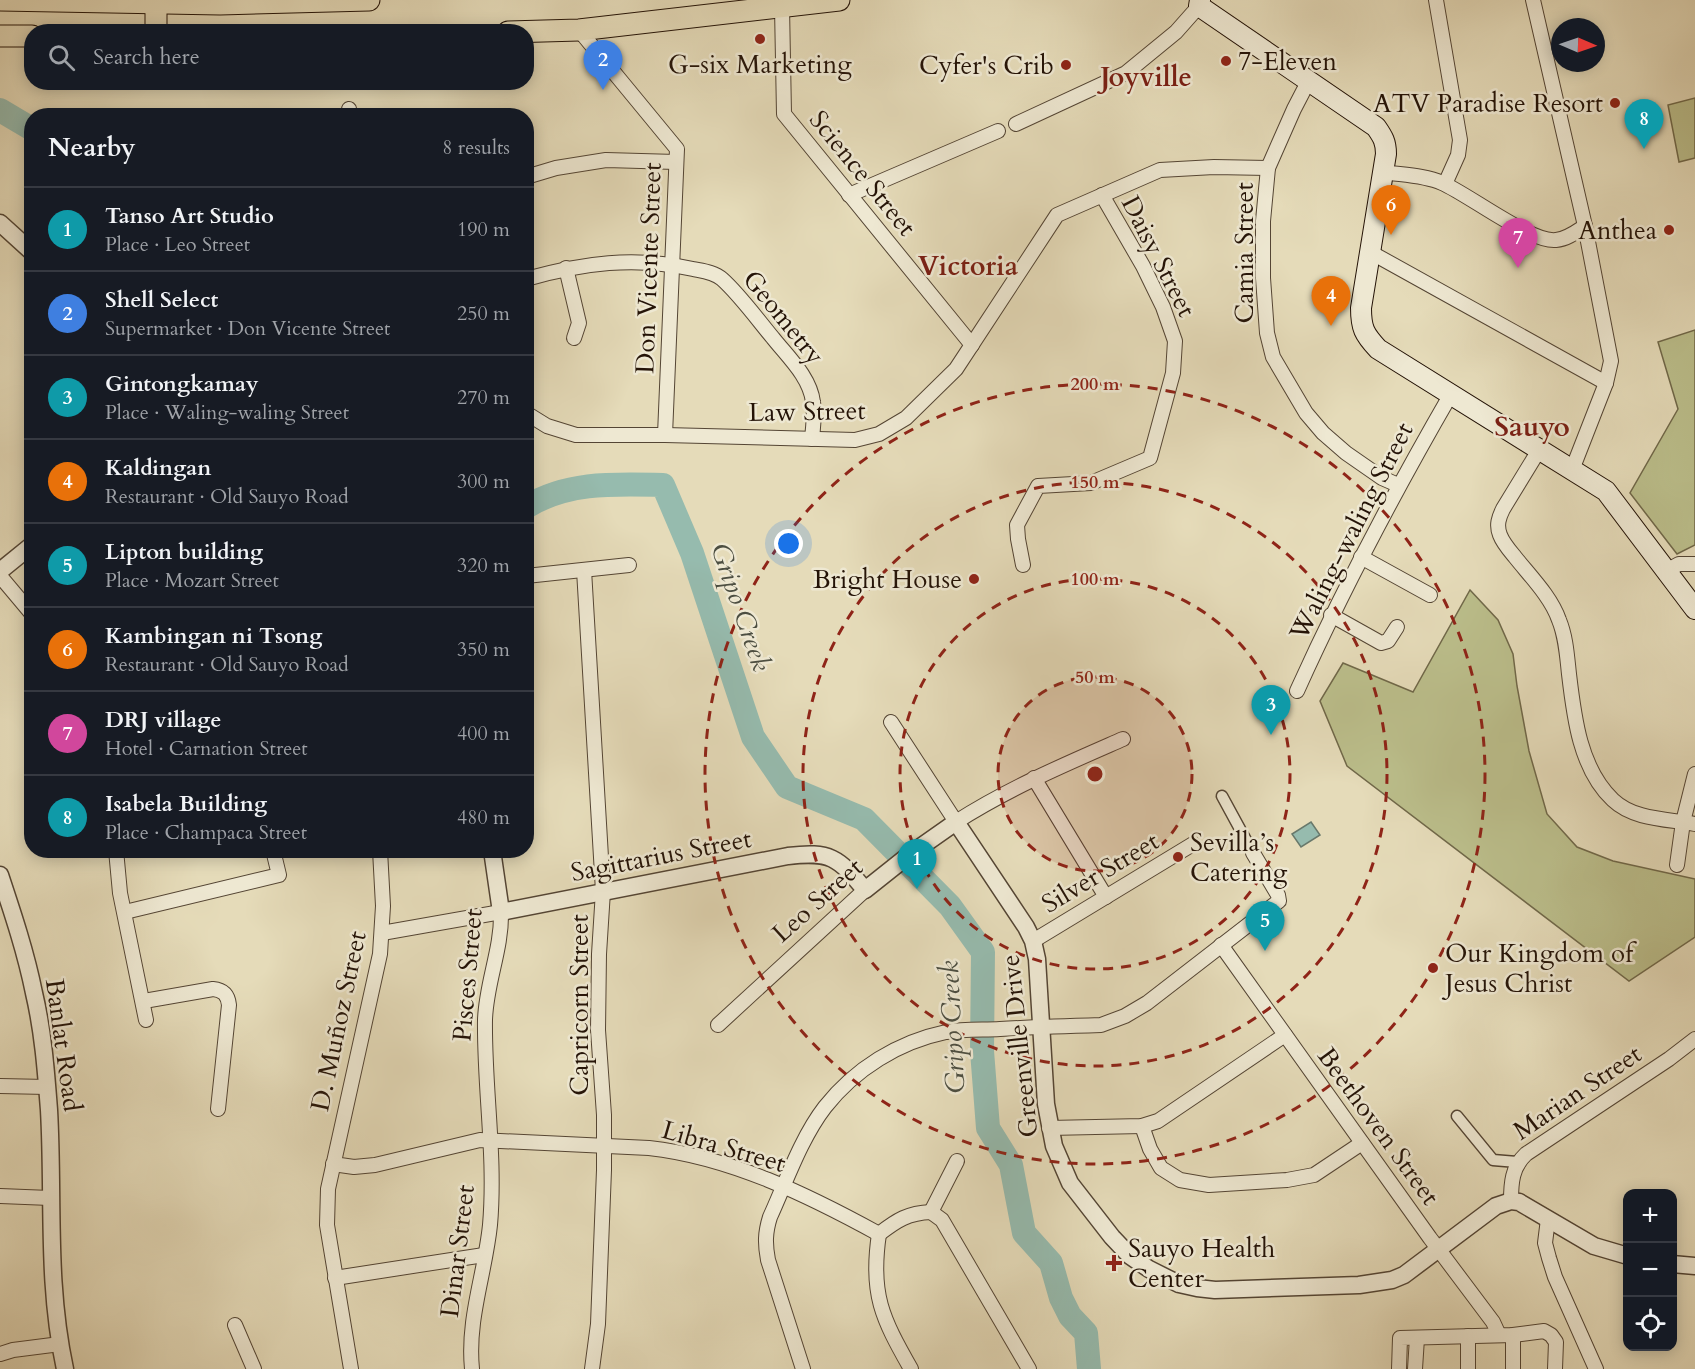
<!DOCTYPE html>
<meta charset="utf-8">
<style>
:root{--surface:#171b24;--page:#20242c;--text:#f1f3f6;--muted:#9ea1a6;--line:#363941;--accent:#ea580c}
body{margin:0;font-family:Cardo,serif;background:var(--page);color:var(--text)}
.controls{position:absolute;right:18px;bottom:18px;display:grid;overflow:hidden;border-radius:12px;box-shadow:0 3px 15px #0003}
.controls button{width:54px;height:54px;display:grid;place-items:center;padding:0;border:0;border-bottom:2px solid var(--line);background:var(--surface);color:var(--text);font:30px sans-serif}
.compass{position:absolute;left:1551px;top:18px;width:54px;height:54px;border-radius:50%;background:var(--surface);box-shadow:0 3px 15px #0003;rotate:92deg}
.you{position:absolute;left:789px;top:544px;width:21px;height:21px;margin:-15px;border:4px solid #fff;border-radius:50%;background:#1a73e8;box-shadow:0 0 0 9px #1a73e833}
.badge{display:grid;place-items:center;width:39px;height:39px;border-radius:50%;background:var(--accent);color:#fff;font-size:20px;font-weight:700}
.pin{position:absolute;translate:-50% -50px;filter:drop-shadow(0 2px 3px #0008)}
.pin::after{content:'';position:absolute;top:32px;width:21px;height:18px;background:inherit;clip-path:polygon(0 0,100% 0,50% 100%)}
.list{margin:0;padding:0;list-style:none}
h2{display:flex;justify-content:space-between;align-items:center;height:78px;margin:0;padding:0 24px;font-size:26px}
h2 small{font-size:20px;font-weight:400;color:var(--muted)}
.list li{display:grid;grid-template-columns:39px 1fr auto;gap:18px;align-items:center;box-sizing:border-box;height:84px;padding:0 24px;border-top:2px solid var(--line)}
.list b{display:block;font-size:22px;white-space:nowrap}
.list p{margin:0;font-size:20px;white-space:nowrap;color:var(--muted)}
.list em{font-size:20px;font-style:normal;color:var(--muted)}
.icon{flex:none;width:33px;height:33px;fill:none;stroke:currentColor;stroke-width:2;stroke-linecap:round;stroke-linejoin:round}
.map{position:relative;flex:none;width:1695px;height:1369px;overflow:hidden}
.search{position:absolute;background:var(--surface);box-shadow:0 3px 15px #0003;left:24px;top:24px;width:510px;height:66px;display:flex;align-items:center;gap:15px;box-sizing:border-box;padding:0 21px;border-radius:24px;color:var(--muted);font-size:22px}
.panel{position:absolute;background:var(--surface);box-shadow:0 3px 15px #0003;left:24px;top:108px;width:510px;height:750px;border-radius:24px}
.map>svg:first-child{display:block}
</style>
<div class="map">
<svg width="1695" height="1369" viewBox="0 0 1695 1369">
<rect width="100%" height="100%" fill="#e5dbb9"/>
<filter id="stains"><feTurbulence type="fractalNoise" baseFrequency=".00333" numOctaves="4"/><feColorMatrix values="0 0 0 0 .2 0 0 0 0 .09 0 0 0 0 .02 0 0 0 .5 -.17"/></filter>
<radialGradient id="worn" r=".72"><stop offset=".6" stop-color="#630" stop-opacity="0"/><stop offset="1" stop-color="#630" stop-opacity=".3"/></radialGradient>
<!-- green -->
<g fill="#bbbe8b" stroke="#706849" stroke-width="1.5">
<path d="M1695 98V158L1679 162 1668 105Z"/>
<path d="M1695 330V545L1677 554 1630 493 1678 409 1658 342Z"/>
<path d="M1470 590 1498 620 1513 654 1517 686 1529 751 1547 814 1577 847 1613 861 1695 879V937L1629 981 1347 766 1320 701 1343 663 1413 692Z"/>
</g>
<!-- water -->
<path fill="#96bbae" stroke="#68786b" stroke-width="1.5" d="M1311 822 1320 835 1301 847 1292 834Z"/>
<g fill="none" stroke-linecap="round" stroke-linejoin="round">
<!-- river -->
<g stroke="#96bbae" stroke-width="24">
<path d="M0 110 32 129"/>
<path d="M526 507C568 481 616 484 663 485L692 553 753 737 787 787 864 819 950 906 983 952 982 1051 988 1128 1011 1165 1024 1233 1051 1263 1061 1298 1070 1316 1086 1333 1089 1369"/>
</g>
<!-- pedestrian casing -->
<g stroke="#544534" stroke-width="13">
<g id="pedestrian">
<path d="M1222 796 1253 853"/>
<path d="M1457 1116 1493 1160 1517 1162"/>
</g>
</g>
<!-- minor casing -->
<g stroke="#544534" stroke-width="16">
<g id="minor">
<path d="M1436 0 1460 140 1458 155 1445 184"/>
<path d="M1533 0 1585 226 1611 361 1606 383 1572 470"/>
<path d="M782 7 784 114 972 345"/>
<path d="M579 30 677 149 665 435"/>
<path d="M1308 82 1294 109 1268 168 1263 221V278L1267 333 1273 357 1306 413 1323 433 1346 453 1382 478 1398 485"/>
<path d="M349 109 350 116"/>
<path d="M1016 124 1126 73 1176 32 1199 6"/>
<path d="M1383 172C1402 175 1424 175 1442 183 1468 194 1531 243 1556 240 1567 239 1576 232 1585 226"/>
<path d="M526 177 556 168 606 160 676 162"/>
<path d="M849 195 998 131"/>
<path d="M1370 252 1606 383"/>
<path d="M566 268 579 323 574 338"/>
<path d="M526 279C583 263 634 256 693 269 703 271 714 272 722 279 739 294 758 320 773 338 788 357 810 377 813 402 815 414 813 427 812 439"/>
<path d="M526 413 547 426 576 435H665L855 440 879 434 906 418 956 369 1057 215 1160 170 1214 167 1268 168"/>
<path d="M1539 450 1503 509C1499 517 1496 525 1500 535 1503 543 1510 551 1515 557 1531 577 1551 597 1559 620 1566 637 1567 656 1569 674 1574 717 1580 769 1613 800 1634 820 1668 819 1695 824"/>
<path d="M1361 557 1430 595"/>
<path d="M1023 565 1018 539 1017 525 1038 486 1091 483 1150 458 1173 373 1175 341 1163 307 1143 266 1102 195"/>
<path d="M584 570 603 891 599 954 598 1030 604 1115V1170L598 1324 592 1369"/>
<path d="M1666 571 1679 564H1695"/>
<path d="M0 576 32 614"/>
<path d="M526 576 629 565"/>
<path d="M1331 615 1381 643 1388 641 1397 627"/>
<path d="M1297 691C1343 589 1395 491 1451 394"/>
<path d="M891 722 956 822C1009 788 1066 764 1123 739"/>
<path d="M1034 778 1106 897"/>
<path d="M116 850 120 893 146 1020"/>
<path d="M1677 865 1683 822 1695 774"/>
<path d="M125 912 279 875 273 850"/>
<path d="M382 933 501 912C502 949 486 983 485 1020 484 1088 496 1156 490 1225 485 1274 467 1319 472 1369"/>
<path d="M1033 941 1193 844"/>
<path d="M1221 945 1430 1238 1493 1322 1499 1335"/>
<path d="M144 1001 213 989C223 990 228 995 229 1005L218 1109"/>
<path d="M718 1025 865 890"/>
<path d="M0 1086 47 1087"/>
<path d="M1142 1126 1150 1149 1161 1168 1180 1180 1209 1185 1287 1180 1314 1175 1362 1143"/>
<path d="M1049 1128 1142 1126 1158 1121 1285 1035"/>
<path d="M333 1164 354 1167 375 1165 480 1140 649 1148C730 1157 808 1195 879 1234"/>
<path d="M0 1196 50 1198"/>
<path d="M1511 1201C1511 1183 1512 1167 1526 1154L1669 1059 1695 1039"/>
<path d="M931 1212 942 1220 1029 1369"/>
<path d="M931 1212 957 1161"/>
<path d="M1548 1219 1545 1243 1549 1258 1555 1277 1596 1369"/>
<path d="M879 1234C870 1294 882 1318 911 1369"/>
<path d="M879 1234C897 1220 908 1213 931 1212"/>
<path d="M335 1278 484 1255"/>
<path d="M235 1325 254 1369"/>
<path d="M0 1354 13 1350 60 1344"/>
<path d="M351 1369 327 1225 328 1189 380 954 383 906 380 850"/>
<path d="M803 1369 768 1260C765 1244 765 1233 770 1217 786 1182 801 1138 825 1107 855 1069 898 1042 946 1032 964 1029 983 1030 1000 1029 1034 1027 1067 1026 1101 1025L1125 1016 1147 1003 1279 901 1278 895 1253 853"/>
<path d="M1399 1369 1400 1338 1513 1335 1544 1331 1551 1335 1556 1342 1555 1369"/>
<path d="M1415 1369 1417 1338"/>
<path d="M1468 1369V1336"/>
<path d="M1513 1369V1335"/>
</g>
</g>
<!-- tertiary casing -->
<g stroke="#544534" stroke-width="19">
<g id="tertiary">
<path d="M0 223 32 252"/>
<path d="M0 571 32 545"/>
<path d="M492 850 501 912 788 856C830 851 838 857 865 890L909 855 956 822 1026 927 1033 941 1037 959 1046 1104 1054 1146 1070 1183 1112 1237 1130 1256 1149 1269 1179 1284 1197 1288 1215 1290 1359 1285 1392 1280 1404 1275 1496 1206 1511 1201 1519 1202 1594 1246 1628 1256"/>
<path d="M0 875C13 914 26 953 34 993 43 1031 46 1071 49 1110 54 1198 46 1281 65 1369"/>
<path d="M1672 1264 1695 1266"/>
</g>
</g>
<!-- secondary casing -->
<g stroke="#241307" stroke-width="22">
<path id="secondary" d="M1200 0 1199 6 1376 127C1383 137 1386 142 1386 154L1361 308C1361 328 1364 334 1378 349L1606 491 1695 609"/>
</g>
<!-- primary casing -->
<g stroke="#241307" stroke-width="23">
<g id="primary">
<path d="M0 0 220 4 369 0"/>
<path d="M156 32V2"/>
<path d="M508 32 579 30 839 0"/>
<path d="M0 36H32"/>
</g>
</g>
<!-- pedestrian -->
<use href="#pedestrian" stroke="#eee8d2" stroke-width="10"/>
<!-- minor -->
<use href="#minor" stroke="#eee8d2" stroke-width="14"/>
<!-- tertiary -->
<use href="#tertiary" stroke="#eee8d2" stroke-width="16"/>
<!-- secondary -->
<use href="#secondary" stroke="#eee8d2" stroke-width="20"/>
<!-- primary -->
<use href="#primary" stroke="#e5dbb9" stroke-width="21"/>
</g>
<!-- distance rings -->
<circle cx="1095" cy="774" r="97" fill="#8f2418" fill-opacity=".12"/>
<g fill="none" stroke="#8f2418" stroke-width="3" stroke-dasharray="10 8">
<circle cx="1095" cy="774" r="97"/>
<circle cx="1095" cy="774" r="195"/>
<circle cx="1095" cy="774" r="292"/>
<circle cx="1095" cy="774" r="390"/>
</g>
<!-- markers -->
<g fill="#8f2418" stroke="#eee8d2" stroke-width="2">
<circle cx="760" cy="39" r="6"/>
<circle cx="1226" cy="61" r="6"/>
<circle cx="1066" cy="65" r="6"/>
<circle cx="1615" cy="103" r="6"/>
<circle cx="1669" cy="230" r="6"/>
<circle cx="974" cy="579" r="6"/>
<circle cx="1178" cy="857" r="6"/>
<circle cx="1433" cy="968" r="6"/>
<path d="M1111 1254h6v6h6v6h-6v6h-6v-6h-6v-6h6z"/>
</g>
<g text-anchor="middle" stroke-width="5" stroke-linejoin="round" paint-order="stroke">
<!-- poi labels -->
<g font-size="26" fill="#241307" stroke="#eee8d2" text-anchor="start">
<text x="1238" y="70">7-Eleven</text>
<text x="760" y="73" text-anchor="middle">G-six Marketing</text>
<text x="1054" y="74" text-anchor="end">Cyfer's Crib</text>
<text x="1603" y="112" text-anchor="end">ATV Paradise Resort</text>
<text x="1657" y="239" text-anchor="end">Anthea</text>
<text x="962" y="588" text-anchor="end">Bright House</text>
<text x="1190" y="851">Sevilla’s<tspan x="1190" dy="30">Catering</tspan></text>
<text x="1445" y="962">Our Kingdom of<tspan x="1445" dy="30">Jesus Christ</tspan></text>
<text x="1128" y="1257">Sauyo Health<tspan x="1128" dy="30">Center</tspan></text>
</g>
<!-- street labels -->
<g font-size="26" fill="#241307" stroke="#eee8d2">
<text transform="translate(863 173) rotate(51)" y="9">Science Street</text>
<text transform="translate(1244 253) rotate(-90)" y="9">Camia Street</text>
<text transform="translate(1159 256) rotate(63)" y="9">Daisy Street</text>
<text transform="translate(648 268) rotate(-88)" y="9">Don Vicente Street</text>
<text transform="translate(784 317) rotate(51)" y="9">Geometry</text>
<text transform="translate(807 411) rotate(-1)" y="9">Law Street</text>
<text transform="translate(1351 531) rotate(-63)" y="9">Waling-waling Street</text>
<text transform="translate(661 855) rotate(-11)" y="9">Sagittarius Street</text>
<text transform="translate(1100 872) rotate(-31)" y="9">Silver Street</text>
<text transform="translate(817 900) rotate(-42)" y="9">Leo Street</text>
<text transform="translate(467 975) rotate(-85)" y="9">Pisces Street</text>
<text transform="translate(579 1005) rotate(-90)" y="9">Capricorn Street</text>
<text transform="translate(338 1021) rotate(-78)" y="9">D. Muñoz Street</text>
<text transform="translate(64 1045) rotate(82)" y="9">Banlat Road</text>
<text transform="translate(1019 1046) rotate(-96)" y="9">Greenville Drive</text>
<text transform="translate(1577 1092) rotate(-34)" y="9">Marian Street</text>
<text transform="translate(1379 1126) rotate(54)" y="9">Beethoven Street</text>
<text transform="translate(724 1146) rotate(16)" y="9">Libra Street</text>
<text transform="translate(457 1251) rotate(-83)" y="9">Dinar Street</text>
</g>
<!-- neighbourhood labels -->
<g font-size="27" font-weight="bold" fill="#7a1f14" stroke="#eee8d2">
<text x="1146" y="86">Joyville</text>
<text x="968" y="275">Victoria</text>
</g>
<!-- water labels -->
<g font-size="27" font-style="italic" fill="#4c4e41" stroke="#eee8d2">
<text transform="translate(741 607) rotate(71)" y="9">Gripo Creek</text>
<text transform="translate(952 1027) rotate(-93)" y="9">Gripo Creek</text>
</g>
<!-- quarter labels -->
<g font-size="28" font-weight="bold" fill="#7a1f14" stroke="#eee8d2">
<text x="1532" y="436">Sauyo</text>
</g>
</g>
<circle cx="1095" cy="774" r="9" fill="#8f2418" stroke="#eee8d2" stroke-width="3"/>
<g font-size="18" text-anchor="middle" font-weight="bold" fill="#8f2418" stroke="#eee8d2" stroke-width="5" stroke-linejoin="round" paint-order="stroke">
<text x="1095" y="390">200 m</text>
<text x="1095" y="488">150 m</text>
<text x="1095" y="585">100 m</text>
<text x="1095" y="683">50 m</text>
</g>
<rect width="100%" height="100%" filter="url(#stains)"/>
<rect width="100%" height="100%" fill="url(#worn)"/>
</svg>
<div class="controls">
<button>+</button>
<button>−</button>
<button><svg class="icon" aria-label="locate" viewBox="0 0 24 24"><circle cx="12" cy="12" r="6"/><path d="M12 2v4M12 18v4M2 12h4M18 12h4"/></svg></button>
</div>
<svg class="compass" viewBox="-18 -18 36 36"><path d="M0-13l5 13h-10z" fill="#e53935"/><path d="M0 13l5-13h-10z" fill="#9ea1a6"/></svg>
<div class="you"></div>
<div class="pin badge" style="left:917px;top:889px;background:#0f9aa8">1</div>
<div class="pin badge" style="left:603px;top:90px;background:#3f7fe0">2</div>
<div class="pin badge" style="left:1271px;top:735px;background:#0f9aa8">3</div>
<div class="pin badge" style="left:1331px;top:326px;background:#e8710a">4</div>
<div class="pin badge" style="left:1265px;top:951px;background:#0f9aa8">5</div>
<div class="pin badge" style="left:1391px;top:235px;background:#e8710a">6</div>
<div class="pin badge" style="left:1518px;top:268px;background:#d1479c">7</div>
<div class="pin badge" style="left:1644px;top:149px;background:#0f9aa8">8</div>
<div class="search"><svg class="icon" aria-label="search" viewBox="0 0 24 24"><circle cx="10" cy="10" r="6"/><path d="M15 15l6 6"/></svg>Search here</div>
<section class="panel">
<h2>Nearby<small>8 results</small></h2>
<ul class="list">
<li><span class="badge" style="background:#0f9aa8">1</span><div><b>Tanso Art Studio</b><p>Place · Leo Street</p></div><em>190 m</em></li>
<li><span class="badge" style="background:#3f7fe0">2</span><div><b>Shell Select</b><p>Supermarket · Don Vicente Street</p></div><em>250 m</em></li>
<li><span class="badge" style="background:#0f9aa8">3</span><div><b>Gintongkamay</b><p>Place · Waling-waling Street</p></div><em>270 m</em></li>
<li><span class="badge" style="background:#e8710a">4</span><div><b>Kaldingan</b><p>Restaurant · Old Sauyo Road</p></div><em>300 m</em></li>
<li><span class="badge" style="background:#0f9aa8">5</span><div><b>Lipton building</b><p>Place · Mozart Street</p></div><em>320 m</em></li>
<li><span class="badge" style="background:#e8710a">6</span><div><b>Kambingan ni Tsong</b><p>Restaurant · Old Sauyo Road</p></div><em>350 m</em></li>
<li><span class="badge" style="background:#d1479c">7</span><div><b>DRJ village</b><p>Hotel · Carnation Street</p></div><em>400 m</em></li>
<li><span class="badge" style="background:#0f9aa8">8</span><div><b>Isabela Building</b><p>Place · Champaca Street</p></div><em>480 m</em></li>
</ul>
</section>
</div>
